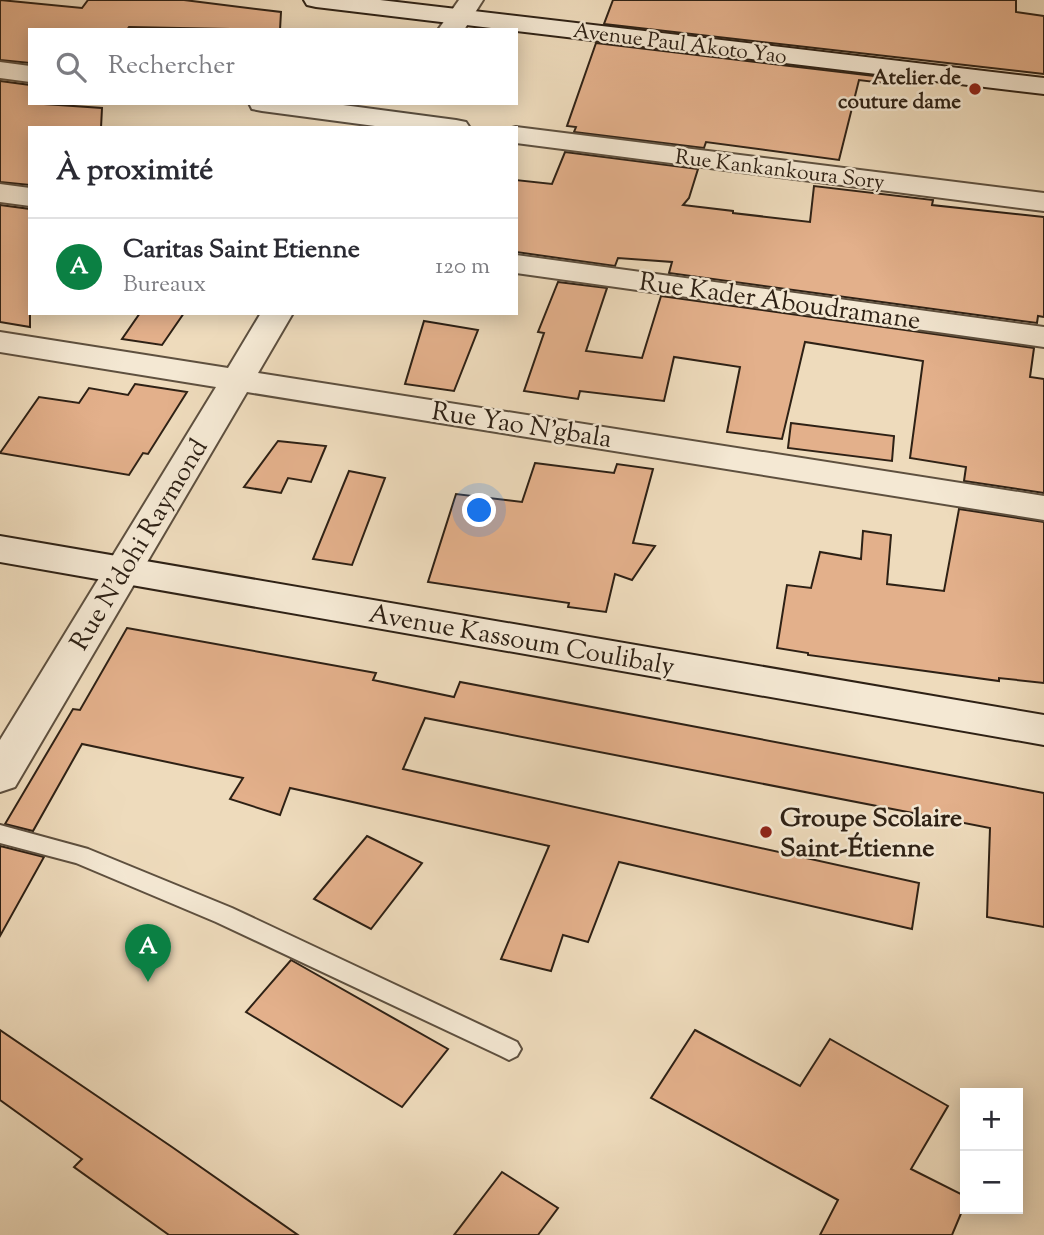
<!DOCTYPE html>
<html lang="fr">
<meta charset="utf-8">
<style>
:root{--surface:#fff;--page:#f2f2f3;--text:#2b2b33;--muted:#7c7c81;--line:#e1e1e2;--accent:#0b8043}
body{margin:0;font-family:"Sorts Mill Goudy",serif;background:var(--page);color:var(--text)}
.controls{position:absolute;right:21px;bottom:21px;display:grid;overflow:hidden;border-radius:0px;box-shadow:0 4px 18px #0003}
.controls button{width:63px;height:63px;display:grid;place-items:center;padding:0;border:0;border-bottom:2px solid var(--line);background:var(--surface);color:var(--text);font:35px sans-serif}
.you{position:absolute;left:480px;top:511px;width:24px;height:24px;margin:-18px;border:5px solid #fff;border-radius:50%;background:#1a73e8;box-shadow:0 0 0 10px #1a73e833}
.badge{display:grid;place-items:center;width:46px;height:46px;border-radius:50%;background:var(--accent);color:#fff;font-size:23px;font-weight:700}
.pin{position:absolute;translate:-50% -58px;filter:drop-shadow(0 2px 4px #0008)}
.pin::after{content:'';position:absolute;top:37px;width:24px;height:21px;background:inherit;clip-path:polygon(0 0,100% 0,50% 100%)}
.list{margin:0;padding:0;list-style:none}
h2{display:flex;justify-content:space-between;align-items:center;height:91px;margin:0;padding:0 28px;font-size:30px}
h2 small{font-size:23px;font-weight:400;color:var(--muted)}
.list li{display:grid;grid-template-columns:46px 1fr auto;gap:21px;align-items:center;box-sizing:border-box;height:98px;padding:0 28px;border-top:2px solid var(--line)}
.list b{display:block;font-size:26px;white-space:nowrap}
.list p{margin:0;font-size:23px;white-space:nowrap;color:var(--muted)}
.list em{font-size:23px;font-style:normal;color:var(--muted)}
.icon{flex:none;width:38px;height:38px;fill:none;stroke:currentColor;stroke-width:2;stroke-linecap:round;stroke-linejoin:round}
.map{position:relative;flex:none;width:1044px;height:1235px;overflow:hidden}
.search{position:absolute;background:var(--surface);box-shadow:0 4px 18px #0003;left:28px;top:28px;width:490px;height:77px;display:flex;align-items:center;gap:18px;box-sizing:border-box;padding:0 24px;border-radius:0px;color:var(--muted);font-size:26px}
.panel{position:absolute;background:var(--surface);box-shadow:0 4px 18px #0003;left:28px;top:126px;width:490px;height:189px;border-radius:0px}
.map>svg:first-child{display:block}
</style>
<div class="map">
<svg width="1044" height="1235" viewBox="0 0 1044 1235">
<rect width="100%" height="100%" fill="#eedbbc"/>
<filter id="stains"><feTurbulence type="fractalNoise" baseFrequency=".00286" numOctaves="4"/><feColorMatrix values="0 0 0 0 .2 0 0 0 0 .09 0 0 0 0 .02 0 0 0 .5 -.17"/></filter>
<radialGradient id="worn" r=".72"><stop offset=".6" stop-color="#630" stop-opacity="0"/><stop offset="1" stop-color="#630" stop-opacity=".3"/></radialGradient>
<!-- building -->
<g fill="#e3b08b" stroke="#2e2115" stroke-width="2">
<path d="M0 0 82 8 88 0H184L281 12 280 30 129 27 127 30H30V63L0 60Z"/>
<path d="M613 0H1016V12L1044 16V74L604 24Z"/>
<path d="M596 43 900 79 899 85 859 80 839 160 706 142 704 148 574 132 576 127 567 126Z"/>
<path d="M0 81 30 85V103L102 108 101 128H30V185L0 182Z"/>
<path d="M565 152 698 169 689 198 683 205 733 211V213L810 222 814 186 933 200 932 205 1044 217V317L1038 316 1037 323 669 273 672 262 618 258 615 266 516 252V180L552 184Z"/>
<path d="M0 205 30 209V327L0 322Z"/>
<path d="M558 282 607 288 586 351 642 358 661 296 1034 348 1030 377 1044 379V493L964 481 966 467 910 458 923 361 805 342 782 439 727 432 740 367 674 357 664 401 580 391 578 399 524 391 544 333 538 332Z"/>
<path d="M140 313H184L162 345 122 339Z"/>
<path d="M424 321 478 330 454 391 405 384Z"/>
<path d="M135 384 187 392 148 454 143 453 129 475 0 453 39 397 79 403 89 388 128 395Z"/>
<path d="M791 423 894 436 892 461 788 448Z"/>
<path d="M278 441 326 446 311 482 288 478 281 493 244 487Z"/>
<path d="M535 463 614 473 617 464 653 469 633 543 655 546 632 580 615 574 606 612 568 607 569 603 428 582 456 494 522 502Z"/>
<path d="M349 471 385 478 352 565 313 559Z"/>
<path d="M959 509 1044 522V683L999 678V681L808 655V653L777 648 787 585 811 588 820 552 861 559 863 531 891 535 887 584 944 591Z"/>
<path d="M127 628 376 673 373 680 454 697 460 682 1044 793V927L987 917 990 828 425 718 403 769 919 883 912 929 619 862 588 942 563 935 551 971 501 959 549 846 290 788 280 815 230 799 243 778 82 744 33 831 5 824 73 709 80 710Z"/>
<path d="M367 836 422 863 371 929 314 899Z"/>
<path d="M0 846 44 857 0 936Z"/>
<path d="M291 960 448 1049 402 1107 246 1012Z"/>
<path d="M0 1030 172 1147 298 1235H169L74 1167 82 1159 0 1100Z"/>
<path d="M695 1030 800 1086 830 1039 948 1106 911 1169 965 1196V1204L952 1235H820L838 1200 651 1098Z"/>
<path d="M502 1172 558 1208 538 1235H454Z"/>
</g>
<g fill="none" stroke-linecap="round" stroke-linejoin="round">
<!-- lane casing -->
<g stroke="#5e503f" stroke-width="4">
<path id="lane" d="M0 825 88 849 232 908 517 1042 521 1049 517 1056 509 1060 501 1056 216 922 76 863 0 843Z"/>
</g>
<!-- street casing -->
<g stroke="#5e503f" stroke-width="4">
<g id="street">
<path d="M459 0H483L464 30H438Z"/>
<path d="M0 62 30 66V82L0 78Z"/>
<path d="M249 103H328L456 120 466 122 470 128H390L262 111 252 109Z"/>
<path d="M516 127 1044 193V211L516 143V128H512Z"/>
<path d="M0 184 30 188V206L0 202Z"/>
<path d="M516 255 1044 327V347L516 273Z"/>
<path d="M261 313H293L258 373 1044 496V520L247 392 15 787 0 792V740L216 387 0 352V332L228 368Z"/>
</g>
</g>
<!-- secondary casing -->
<g stroke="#2e2115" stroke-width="4">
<g id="secondary">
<path d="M304 0H380L1044 78V94L316 7 307 5Z"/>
<path d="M0 536 1044 715V745L0 562Z"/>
</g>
</g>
<!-- lane -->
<use href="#lane" fill="#f4e8d3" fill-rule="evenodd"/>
<!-- street -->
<use href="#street" fill="#f4e8d3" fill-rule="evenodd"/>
<!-- secondary -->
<use href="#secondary" fill="#f4e8d3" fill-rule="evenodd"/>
</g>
<!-- markers -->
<g fill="#8f2418" stroke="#f4e8d3" stroke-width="2.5">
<circle cx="975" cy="89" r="7"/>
<circle cx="766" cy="832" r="7"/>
</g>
<g text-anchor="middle" stroke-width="5" stroke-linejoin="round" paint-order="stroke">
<!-- far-street labels -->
<g font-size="21" fill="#2e2115" stroke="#f4e8d3">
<text transform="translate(680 43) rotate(7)" y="7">Avenue Paul Akoto Yao</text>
<text transform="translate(780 169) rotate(7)" y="7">Rue Kankankoura Sory</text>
</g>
<!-- far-poi labels -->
<g font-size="21" font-weight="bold" fill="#2e2115" stroke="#f4e8d3" text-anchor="end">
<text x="961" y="84">Atelier de<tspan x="961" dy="24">couture dame</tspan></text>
</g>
<!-- street labels -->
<g font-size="26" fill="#2e2115" stroke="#f4e8d3">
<text transform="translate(780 300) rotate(8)" y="9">Rue Kader Aboudramane</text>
<text transform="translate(522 424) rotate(9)" y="9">Rue Yao N'gbala</text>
<text transform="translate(138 544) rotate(-59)" y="9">Rue N'dohi Raymond</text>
<text transform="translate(522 639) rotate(10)" y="9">Avenue Kassoum Coulibaly</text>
</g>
<!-- poi labels -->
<g font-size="26" font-weight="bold" fill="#2e2115" stroke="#f4e8d3" text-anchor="start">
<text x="780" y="826">Groupe Scolaire<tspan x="780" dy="30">Saint-Étienne</tspan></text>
</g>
</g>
<rect width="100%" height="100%" filter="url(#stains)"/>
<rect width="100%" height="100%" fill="url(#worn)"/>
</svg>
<div class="controls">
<button>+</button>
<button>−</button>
</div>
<div class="you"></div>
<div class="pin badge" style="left:148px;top:982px">A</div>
<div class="search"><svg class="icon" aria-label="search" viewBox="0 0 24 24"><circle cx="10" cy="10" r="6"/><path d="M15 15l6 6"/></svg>Rechercher</div>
<section class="panel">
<h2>À proximité<small></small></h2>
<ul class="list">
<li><span class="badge">A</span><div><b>Caritas Saint Etienne</b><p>Bureaux</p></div><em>120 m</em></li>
</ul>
</section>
</div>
